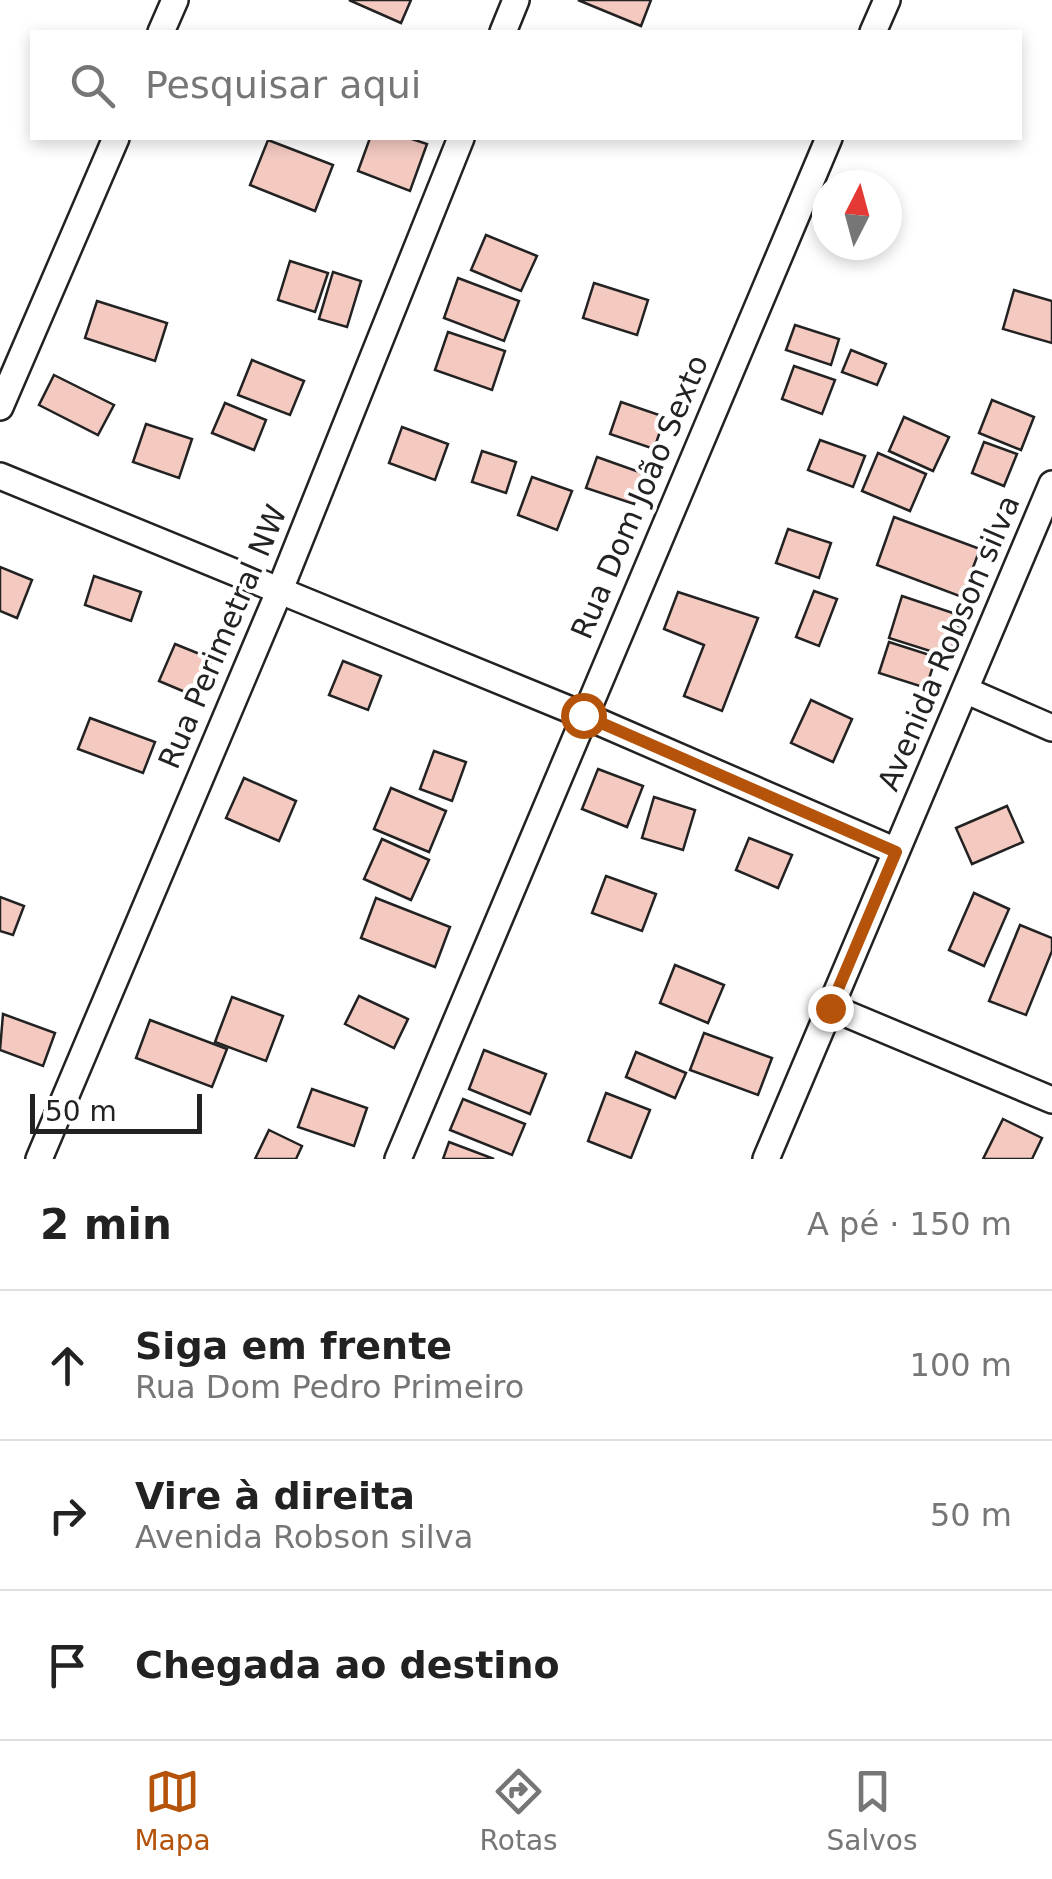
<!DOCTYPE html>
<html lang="pt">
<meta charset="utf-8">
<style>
:root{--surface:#fff;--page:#f6f6f6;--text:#222;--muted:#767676;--line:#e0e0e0;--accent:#b45309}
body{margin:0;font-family:"DejaVu Sans",sans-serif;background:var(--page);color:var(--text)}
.compass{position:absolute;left:812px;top:170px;width:90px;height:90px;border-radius:50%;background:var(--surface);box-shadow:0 5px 15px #0003;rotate:6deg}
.scale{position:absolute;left:30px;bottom:25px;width:172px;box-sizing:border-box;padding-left:10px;border:5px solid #222;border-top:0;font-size:28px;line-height:35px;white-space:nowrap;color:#222;-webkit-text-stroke:8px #fff;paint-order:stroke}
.stop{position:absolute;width:30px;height:30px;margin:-22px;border:8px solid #b45309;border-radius:50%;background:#fff}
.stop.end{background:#b45309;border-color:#fff;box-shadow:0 2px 10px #0008}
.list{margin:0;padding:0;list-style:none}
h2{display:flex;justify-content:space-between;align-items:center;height:130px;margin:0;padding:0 40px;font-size:42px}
h2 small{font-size:32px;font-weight:400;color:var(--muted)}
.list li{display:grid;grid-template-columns:65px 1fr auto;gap:30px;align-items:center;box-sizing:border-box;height:150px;padding:0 40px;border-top:2px solid var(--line)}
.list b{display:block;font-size:38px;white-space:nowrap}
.list p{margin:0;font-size:32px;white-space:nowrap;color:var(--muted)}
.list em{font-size:32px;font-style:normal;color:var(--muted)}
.icon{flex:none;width:55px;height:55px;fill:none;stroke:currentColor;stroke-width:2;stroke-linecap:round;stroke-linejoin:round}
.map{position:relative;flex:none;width:1052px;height:1159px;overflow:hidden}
.search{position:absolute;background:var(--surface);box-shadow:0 5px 15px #0003;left:30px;right:30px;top:30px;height:110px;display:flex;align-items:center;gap:25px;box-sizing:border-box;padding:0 35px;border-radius:0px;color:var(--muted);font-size:38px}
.sheet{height:580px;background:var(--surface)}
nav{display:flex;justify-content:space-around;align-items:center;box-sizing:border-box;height:140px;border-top:2px solid var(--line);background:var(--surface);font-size:28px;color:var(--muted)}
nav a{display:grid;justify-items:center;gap:5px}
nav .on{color:var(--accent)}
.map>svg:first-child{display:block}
</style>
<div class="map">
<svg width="1052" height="1159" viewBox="0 0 1052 1159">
<rect width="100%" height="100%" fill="#fff"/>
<!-- building -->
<g fill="#f3c9c0" stroke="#222" stroke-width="2.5">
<path d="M349 0H411L401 23Z"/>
<path d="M578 0H651L641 26Z"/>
<path d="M370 138H409L427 144 410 191 358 171Z"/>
<path d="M268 140 333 165 315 211 250 185Z"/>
<path d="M486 235 537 256 521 291 471 270Z"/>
<path d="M290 261 328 273 315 312 278 300Z"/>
<path d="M333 272 361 281 347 327 319 319Z"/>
<path d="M458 278 519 301 504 341 444 318Z"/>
<path d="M594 283 648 300 637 335 583 318Z"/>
<path d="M1014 290 1052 301V343L1003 329Z"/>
<path d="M97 301 167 323 155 361 85 338Z"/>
<path d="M795 325 839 339 831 365 786 350Z"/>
<path d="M448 332 505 351 492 390 435 370Z"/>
<path d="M851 350 886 364 877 385 842 372Z"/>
<path d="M252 360 304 381 290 415 238 395Z"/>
<path d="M794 366 835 380 822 414 782 399Z"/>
<path d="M54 375 114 405 98 435 39 405Z"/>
<path d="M992 400 1034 417 1021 450 979 433Z"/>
<path d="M621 402 665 417 654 449 610 434Z"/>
<path d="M225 403 266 420 254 450 212 433Z"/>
<path d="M904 417 949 437 933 471 889 451Z"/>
<path d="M146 424 192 439 179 478 133 462Z"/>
<path d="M402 427 448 444 435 480 389 463Z"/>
<path d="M820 440 865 456 853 487 808 470Z"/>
<path d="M984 442 1017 454 1004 486 972 473Z"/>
<path d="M482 451 516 462 506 493 472 482Z"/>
<path d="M878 453 926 474 910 511 862 491Z"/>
<path d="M597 457 645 474 634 504 586 488Z"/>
<path d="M532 477 572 491 557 530 518 515Z"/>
<path d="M894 517 980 549 962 597 877 565Z"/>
<path d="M788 529 831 543 819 578 776 563Z"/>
<path d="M0 567 32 580 17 618 0 611Z"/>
<path d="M94 576 141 592 131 621 85 605Z"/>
<path d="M814 591 837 599 819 646 796 637Z"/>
<path d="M678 592 758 618 722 711 684 696 704 645 664 629Z"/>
<path d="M902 596 962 616 949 657 889 638Z"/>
<path d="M889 642 936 657 926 688 879 673Z"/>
<path d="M175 644 212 659 197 697 159 681Z"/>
<path d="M343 661 381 676 368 710 329 695Z"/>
<path d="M811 700 852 719 833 762 791 743Z"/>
<path d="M90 718 155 742 143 773 78 749Z"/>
<path d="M434 751 466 762 452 801 420 789Z"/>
<path d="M598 769 643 786 627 827 582 809Z"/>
<path d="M244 778 296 801 279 841 226 818Z"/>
<path d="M391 788 446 811 429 852 374 829Z"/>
<path d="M654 797 695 810 683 850 642 838Z"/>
<path d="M1007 806 1023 842 972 864 956 828Z"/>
<path d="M749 838 792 855 778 888 736 870Z"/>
<path d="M382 839 429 860 411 900 364 879Z"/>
<path d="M606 876 656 894 642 931 592 913Z"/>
<path d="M974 893 1009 909 984 966 949 950Z"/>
<path d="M0 897 24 906 13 935 0 931Z"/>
<path d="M376 898 450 927 435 967 361 938Z"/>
<path d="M1020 925 1052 938V951L1026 1015 989 1001Z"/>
<path d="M675 965 724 985 708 1023 660 1003Z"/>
<path d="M359 996 408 1019 394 1048 345 1024Z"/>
<path d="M232 997 283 1016 266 1061 215 1042Z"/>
<path d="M3 1014 55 1033 43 1066 0 1050Z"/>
<path d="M150 1020 227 1049 212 1087 136 1058Z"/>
<path d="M704 1033 772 1058 758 1095 690 1070Z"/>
<path d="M484 1050 546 1074 530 1114 469 1089Z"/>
<path d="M636 1052 686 1073 675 1098 626 1077Z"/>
<path d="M312 1089 367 1108 354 1146 298 1127Z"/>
<path d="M606 1093 650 1110 631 1158 588 1141Z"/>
<path d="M463 1099 525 1124 512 1155 450 1130Z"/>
<path d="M1003 1119 1042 1138 1032 1159H983Z"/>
<path d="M269 1130 302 1146 296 1159H255Z"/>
<path d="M449 1142 494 1159H443Z"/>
</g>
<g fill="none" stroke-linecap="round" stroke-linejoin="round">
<!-- minor casing -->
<g stroke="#222" stroke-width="30">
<g id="minor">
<path d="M161 32 175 0"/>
<path d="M503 32 516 0"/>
<path d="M873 32 887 0"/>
<path d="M0 407 116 138"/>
<path d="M0 476 583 715 896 851"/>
<path d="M965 690 1052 728"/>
<path d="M830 1007 1052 1100"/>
<path d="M39 1159 279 592 461 138"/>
<path d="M398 1159 829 138"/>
<path d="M766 1159 1052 484"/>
</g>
</g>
<!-- minor -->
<use href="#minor" stroke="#fff" stroke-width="25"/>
</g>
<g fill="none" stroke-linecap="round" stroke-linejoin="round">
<!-- route -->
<path stroke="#b45309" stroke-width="12" d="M583 715 896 852 830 1008"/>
</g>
<g text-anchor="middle" stroke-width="8" stroke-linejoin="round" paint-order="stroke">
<!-- street labels -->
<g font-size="30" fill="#222" stroke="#fff">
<text transform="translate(640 497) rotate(-67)" y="10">Rua Dom João Sexto</text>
<text transform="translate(223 637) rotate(-67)" y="10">Rua Perimetral NW</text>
<text transform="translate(949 643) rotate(-67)" y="10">Avenida Robson silva</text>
</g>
</g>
</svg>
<svg class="compass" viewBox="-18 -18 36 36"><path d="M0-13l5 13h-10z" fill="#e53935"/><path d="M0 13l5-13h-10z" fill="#767676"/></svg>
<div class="scale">50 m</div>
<div class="stop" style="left:583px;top:715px"></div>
<div class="stop end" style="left:830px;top:1008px"></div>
<div class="search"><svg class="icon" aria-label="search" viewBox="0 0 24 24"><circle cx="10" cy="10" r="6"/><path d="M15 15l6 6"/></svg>Pesquisar aqui</div>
</div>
<section class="sheet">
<h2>2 min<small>A pé · 150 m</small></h2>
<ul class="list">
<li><svg class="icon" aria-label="ahead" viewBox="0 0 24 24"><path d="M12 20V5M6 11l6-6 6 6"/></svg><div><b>Siga em frente</b><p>Rua Dom Pedro Primeiro</p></div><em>100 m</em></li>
<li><svg class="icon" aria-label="right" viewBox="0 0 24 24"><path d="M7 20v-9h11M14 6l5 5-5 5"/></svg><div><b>Vire à direita</b><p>Avenida Robson silva</p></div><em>50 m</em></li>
<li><svg class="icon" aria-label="arrive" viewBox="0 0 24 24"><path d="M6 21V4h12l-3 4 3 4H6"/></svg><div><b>Chegada ao destino</b></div></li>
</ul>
</section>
<nav>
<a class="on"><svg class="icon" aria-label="map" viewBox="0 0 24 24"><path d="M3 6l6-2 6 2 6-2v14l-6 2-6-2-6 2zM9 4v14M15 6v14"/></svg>Mapa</a>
<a><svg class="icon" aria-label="directions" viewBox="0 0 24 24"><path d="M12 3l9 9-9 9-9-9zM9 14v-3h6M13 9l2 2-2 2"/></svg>Rotas</a>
<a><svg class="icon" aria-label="saved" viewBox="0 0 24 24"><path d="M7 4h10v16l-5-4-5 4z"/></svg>Salvos</a>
</nav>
